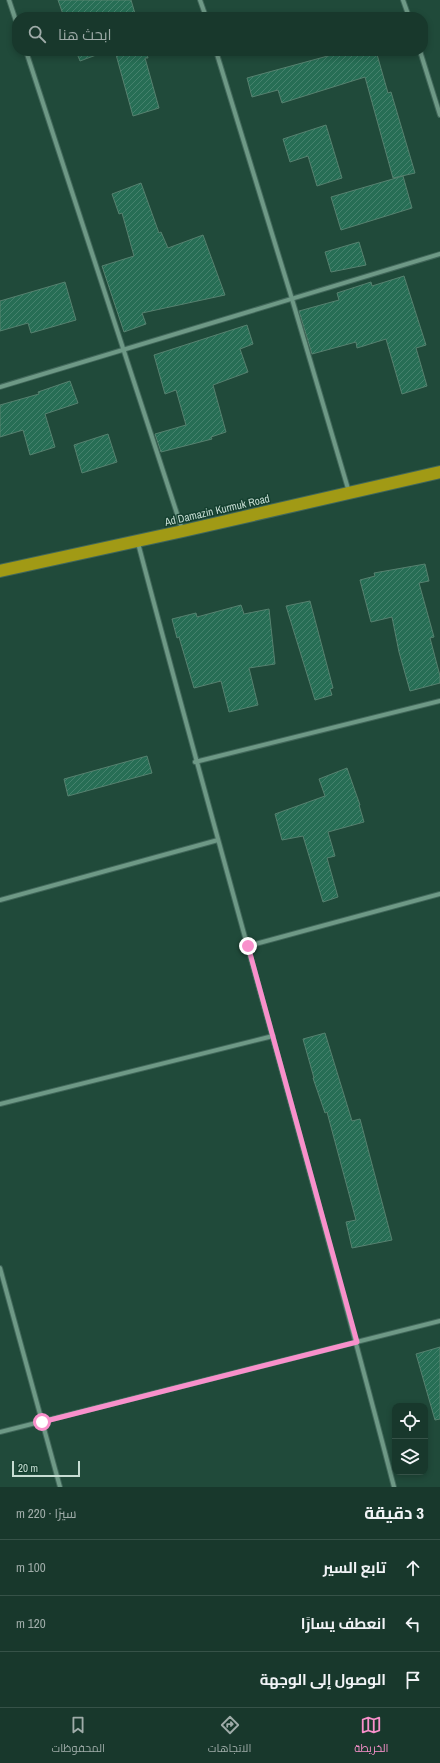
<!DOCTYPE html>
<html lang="ar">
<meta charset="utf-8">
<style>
:root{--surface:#18382c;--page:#254338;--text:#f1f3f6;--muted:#9faca9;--line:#365248;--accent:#f890cb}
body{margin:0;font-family:"Archivo Narrow",Cairo,sans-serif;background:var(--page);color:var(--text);direction:rtl}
.controls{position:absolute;right:12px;bottom:12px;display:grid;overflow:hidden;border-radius:8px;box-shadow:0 2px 6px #0003}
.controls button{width:36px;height:36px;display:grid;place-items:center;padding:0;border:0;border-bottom:1px solid var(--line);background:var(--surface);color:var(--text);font:20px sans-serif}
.scale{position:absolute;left:12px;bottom:10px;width:68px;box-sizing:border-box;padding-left:4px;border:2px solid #c7ddd3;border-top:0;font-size:11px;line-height:14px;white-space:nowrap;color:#c7ddd3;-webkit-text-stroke:3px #154030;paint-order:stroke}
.stop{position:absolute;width:12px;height:12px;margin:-9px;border:3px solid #f890cb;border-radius:50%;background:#fff}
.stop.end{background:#f890cb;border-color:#fff;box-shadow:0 1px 4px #0008}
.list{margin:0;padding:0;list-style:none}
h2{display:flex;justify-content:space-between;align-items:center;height:52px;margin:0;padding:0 16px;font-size:17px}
h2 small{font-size:13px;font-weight:400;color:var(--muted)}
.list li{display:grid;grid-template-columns:26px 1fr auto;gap:12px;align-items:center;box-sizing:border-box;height:56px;padding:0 16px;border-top:1px solid var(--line)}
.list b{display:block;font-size:15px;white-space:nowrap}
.list em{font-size:13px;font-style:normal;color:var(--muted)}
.icon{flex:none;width:22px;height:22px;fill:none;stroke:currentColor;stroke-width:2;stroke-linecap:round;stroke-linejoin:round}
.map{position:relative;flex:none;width:440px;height:1487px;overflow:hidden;direction:ltr}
.search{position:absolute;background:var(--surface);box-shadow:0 2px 6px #0003;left:12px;right:12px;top:12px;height:44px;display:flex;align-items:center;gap:10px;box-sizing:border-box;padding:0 14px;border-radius:16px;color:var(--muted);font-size:15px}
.sheet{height:220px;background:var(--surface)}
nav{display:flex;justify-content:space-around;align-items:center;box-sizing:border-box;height:56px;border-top:1px solid var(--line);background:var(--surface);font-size:11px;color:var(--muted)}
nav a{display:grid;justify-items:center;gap:2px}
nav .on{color:var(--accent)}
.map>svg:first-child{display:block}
</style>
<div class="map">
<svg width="440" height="1487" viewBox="0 0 440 1487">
<defs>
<pattern id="building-hatch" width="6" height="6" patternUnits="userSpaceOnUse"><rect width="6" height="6" fill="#276e55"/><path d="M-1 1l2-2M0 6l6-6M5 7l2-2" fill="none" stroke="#45826d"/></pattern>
</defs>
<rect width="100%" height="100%" fill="#204a3a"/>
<!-- building -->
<g fill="url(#building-hatch)" stroke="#56816f">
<path d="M58 0H131L136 17H64Z"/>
<path d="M76 51H107L80 61Z"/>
<path d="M115 51H146L148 58H145L159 108 133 116Z"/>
<path d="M346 51H376L388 93 391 92 415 173 393 178 365 77 282 103 278 90 252 97 247 78Z"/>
<path d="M326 125 342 178 317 186 308 156 290 162 283 139Z"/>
<path d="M403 176 412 208 341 230 331 197Z"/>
<path d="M141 183 159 233 161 232 168 248 203 235 225 295 142 313 146 324 124 332 102 266 134 256 122 213 119 214 112 194Z"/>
<path d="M359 242 366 265 331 272 325 252Z"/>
<path d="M404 276 426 345 416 348 427 386 402 394 386 339 357 348 356 342 312 354 299 311 339 300 337 293 371 282 372 286Z"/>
<path d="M65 282 76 320 31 333 28 323 0 331V301Z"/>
<path d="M247 325 253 344 240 349 248 372 213 385 226 432 211 437 212 439 161 452 155 434 186 425 176 390 165 394 154 355Z"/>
<path d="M70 381 78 403 45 414 55 447 30 455 23 430 0 437V405L39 394 38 392Z"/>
<path d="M108 434 117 462 82 473 74 445Z"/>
<path d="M425 564 429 581 419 583 434 637 430 638 440 676V683L410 691 399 652 392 617 371 622 360 580 375 576 374 573Z"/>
<path d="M310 601 333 688 330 689 332 695 315 700 286 606Z"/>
<path d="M241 605 244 614 269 609 275 664 249 668 258 705 229 712 221 681 194 688 179 637 177 638 172 619 196 613 197 617Z"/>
<path d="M147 756 152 773 68 796 64 779Z"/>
<path d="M347 768 360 805H359L364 822 328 832 335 856 327 858 338 897 323 902 303 836 282 840 275 814 325 796 319 779Z"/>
<path d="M325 1033 352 1121 360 1119 392 1240 352 1248 346 1222 356 1220 327 1112 325 1113 313 1078H314L303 1039Z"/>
<path d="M440 1347V1419L435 1420 416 1354Z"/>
</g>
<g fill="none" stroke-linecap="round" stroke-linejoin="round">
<!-- street casing -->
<g stroke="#41675a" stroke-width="6">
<g id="street">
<path d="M9 0 17 24"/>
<path d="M200 0 206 17"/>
<path d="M403 0 409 17"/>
<path d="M26 51 182 529"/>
<path d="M216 51 292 299 349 492"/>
<path d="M420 51 440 115"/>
<path d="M0 387 440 254"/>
<path d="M138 543C221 858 312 1171 394 1487"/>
<path d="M195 762 440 701"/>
<path d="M0 900 218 840"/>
<path d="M248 946 440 894"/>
<path d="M0 1104 273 1036"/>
<path d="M0 1268 60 1487"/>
<path d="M0 1432 440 1321"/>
</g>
</g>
<!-- highway casing -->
<g stroke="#41675a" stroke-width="14">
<path id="highway" d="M0 571 183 531 440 472"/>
</g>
<!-- street -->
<use href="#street" stroke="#6e9986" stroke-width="4"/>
<!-- highway -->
<use href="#highway" stroke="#a19a15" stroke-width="12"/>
</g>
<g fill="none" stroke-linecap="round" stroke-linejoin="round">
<!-- route -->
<path stroke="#f890cb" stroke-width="5" d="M42 1422 357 1342 248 946"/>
</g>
<g text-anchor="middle" stroke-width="3" stroke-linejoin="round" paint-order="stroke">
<!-- street labels -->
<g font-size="11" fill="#c7ddd3" stroke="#154030">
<text transform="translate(217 510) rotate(-13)" y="4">Ad Damazin Kurmuk Road</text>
</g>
</g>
</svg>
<div class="controls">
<button><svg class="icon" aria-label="locate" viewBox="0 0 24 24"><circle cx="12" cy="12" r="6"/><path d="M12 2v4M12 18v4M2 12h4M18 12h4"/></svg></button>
<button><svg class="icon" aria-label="layers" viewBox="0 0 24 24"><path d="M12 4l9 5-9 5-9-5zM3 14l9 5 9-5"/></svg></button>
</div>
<div class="scale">20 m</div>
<div class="stop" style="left:42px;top:1422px"></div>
<div class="stop end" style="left:248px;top:946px"></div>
<div class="search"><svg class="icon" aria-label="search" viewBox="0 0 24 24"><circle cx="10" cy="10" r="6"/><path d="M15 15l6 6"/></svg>ابحث هنا</div>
</div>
<section class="sheet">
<h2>3 دقيقة<small>سيرًا · 220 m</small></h2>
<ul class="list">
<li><svg class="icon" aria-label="ahead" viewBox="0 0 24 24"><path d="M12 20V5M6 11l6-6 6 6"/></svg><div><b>تابع السير</b></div><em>100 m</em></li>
<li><svg class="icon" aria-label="left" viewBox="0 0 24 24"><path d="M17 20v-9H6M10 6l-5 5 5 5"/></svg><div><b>انعطف يسارًا</b></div><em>120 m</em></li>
<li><svg class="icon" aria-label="arrive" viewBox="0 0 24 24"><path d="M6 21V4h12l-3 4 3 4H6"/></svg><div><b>الوصول إلى الوجهة</b></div></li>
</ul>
</section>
<nav>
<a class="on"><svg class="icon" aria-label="map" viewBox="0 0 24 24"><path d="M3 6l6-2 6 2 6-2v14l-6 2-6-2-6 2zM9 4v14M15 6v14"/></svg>الخريطة</a>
<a><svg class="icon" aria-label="directions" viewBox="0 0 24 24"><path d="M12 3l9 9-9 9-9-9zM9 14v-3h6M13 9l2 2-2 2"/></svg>الاتجاهات</a>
<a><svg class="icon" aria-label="saved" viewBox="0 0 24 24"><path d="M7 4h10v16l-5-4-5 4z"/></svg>المحفوظات</a>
</nav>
